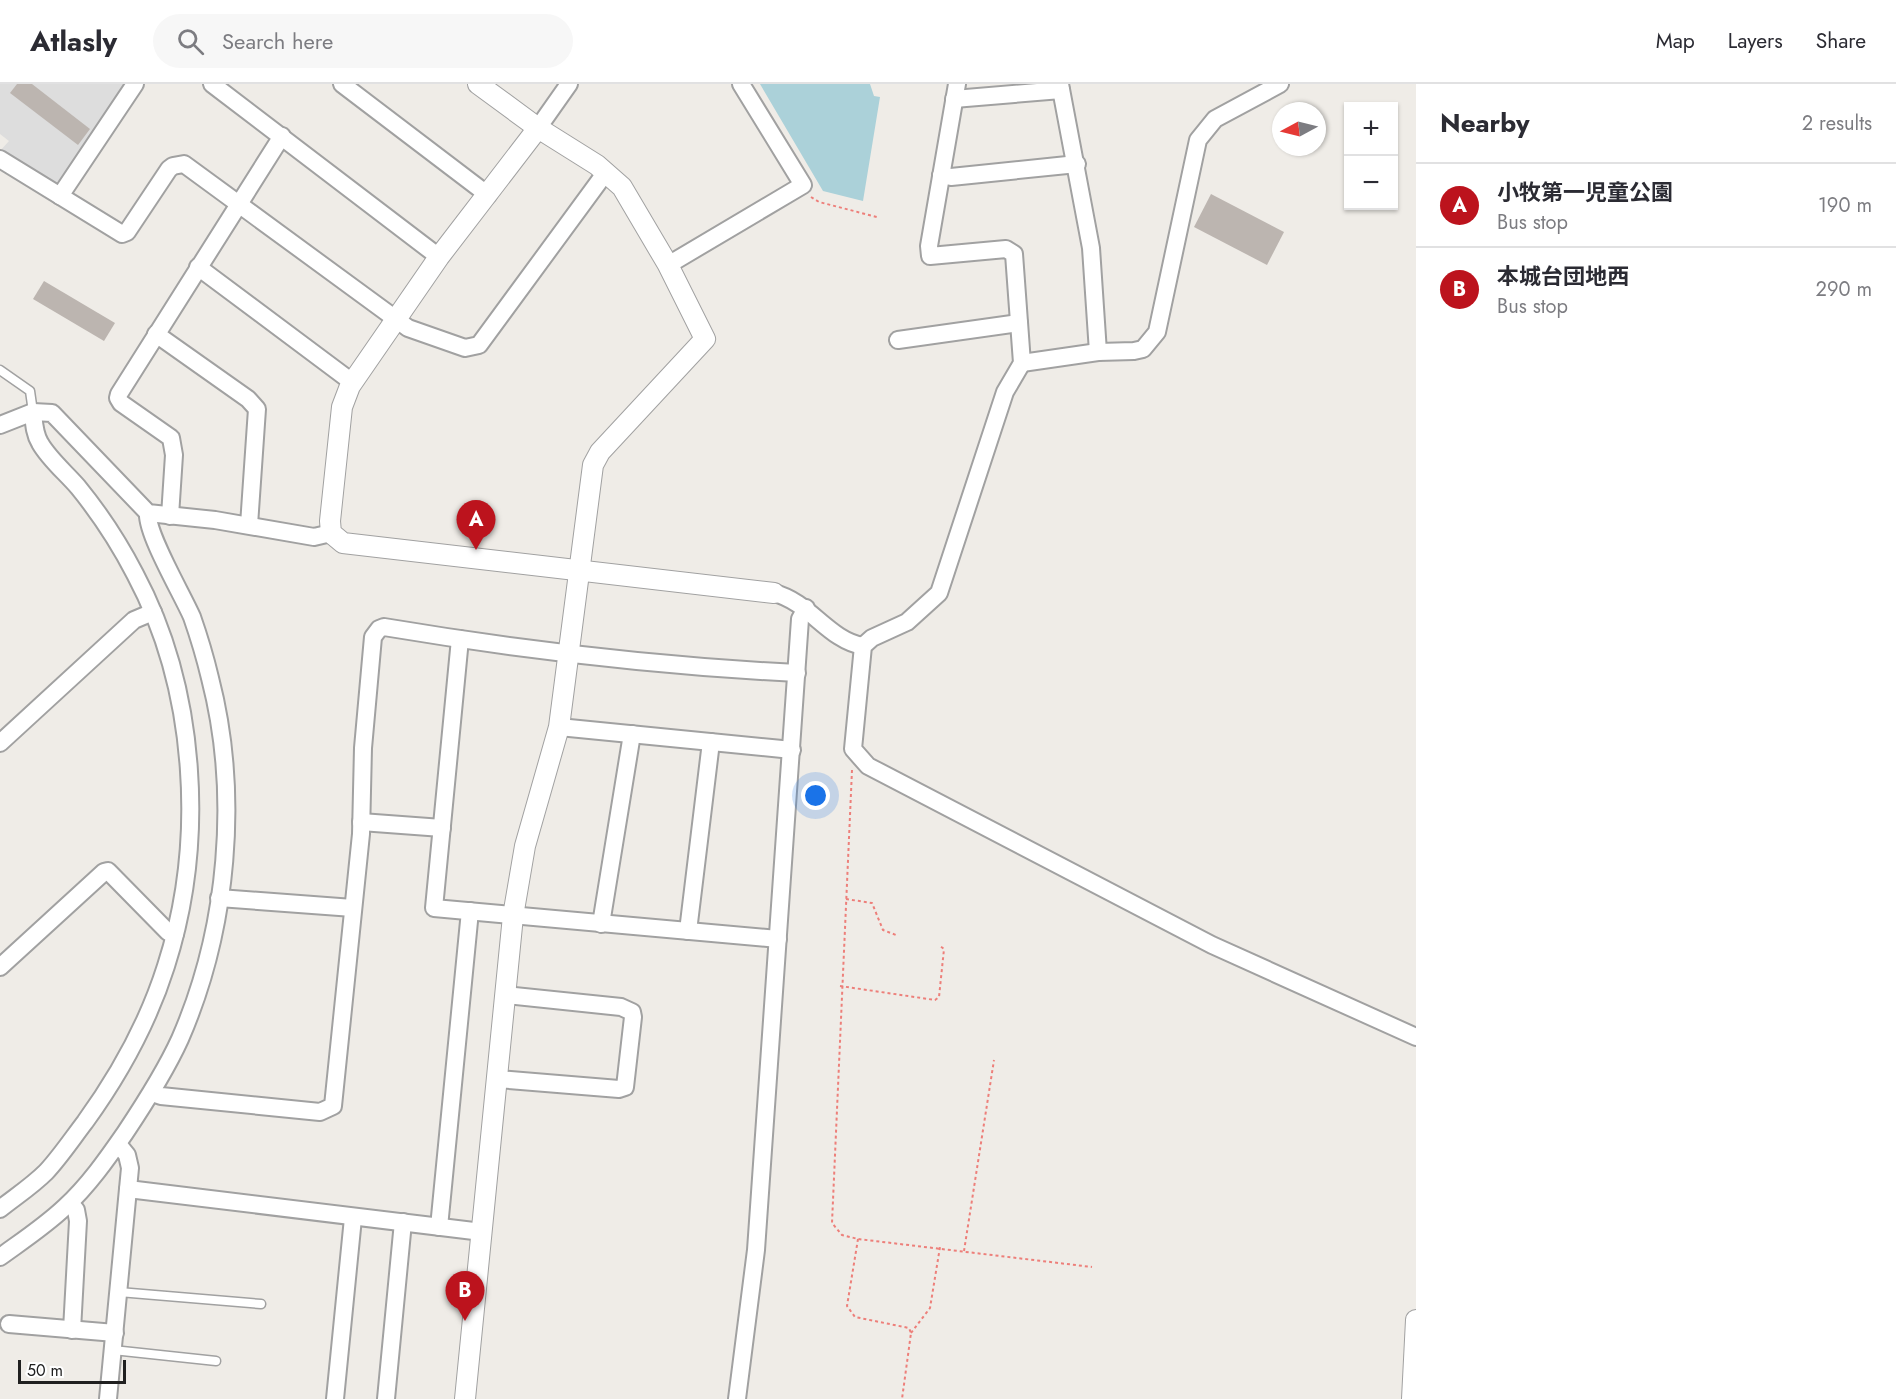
<!DOCTYPE html>
<meta charset="utf-8">
<style>
:root{--surface:#fff;--page:#f7f7f7;--text:#2b2b33;--muted:#7c7c81;--line:#e1e1e2;--accent:#bc131d}
body{margin:0;font-family:Jost,"Noto Sans JP",sans-serif;background:var(--page);color:var(--text)}
.controls{position:absolute;right:18px;top:18px;display:grid;overflow:hidden;border-radius:0px;box-shadow:0 2px 4px #0004}
.controls button{width:54px;height:54px;display:grid;place-items:center;padding:0;border:0;border-bottom:2px solid var(--line);background:var(--surface);color:var(--text);font:30px sans-serif}
.compass{position:absolute;left:1272px;top:18px;width:54px;height:54px;border-radius:50%;background:var(--surface);box-shadow:0 2px 4px #0004;rotate:263deg}
.scale{position:absolute;left:18px;bottom:15px;width:108px;box-sizing:border-box;padding-left:6px;border:3px solid #202020;border-top:0;font-size:16px;line-height:21px;white-space:nowrap;color:#202020;-webkit-text-stroke:4px #fff;paint-order:stroke}
.you{position:absolute;left:816px;top:712px;width:21px;height:21px;margin:-15px;border:4px solid #fff;border-radius:50%;background:#1a73e8;box-shadow:0 0 0 9px #1a73e833}
.badge{display:grid;place-items:center;width:39px;height:39px;border-radius:50%;background:var(--accent);color:#fff;font-size:20px;font-weight:700}
.pin{position:absolute;translate:-50% -50px;filter:drop-shadow(0 2px 3px #0008)}
.pin::after{content:'';position:absolute;top:32px;width:21px;height:18px;background:inherit;clip-path:polygon(0 0,100% 0,50% 100%)}
.list{margin:0;padding:0;list-style:none}
h2{display:flex;justify-content:space-between;align-items:center;height:78px;margin:0;padding:0 24px;font-size:26px}
h2 small{font-size:20px;font-weight:400;color:var(--muted)}
.list li{display:grid;grid-template-columns:39px 1fr auto;gap:18px;align-items:center;box-sizing:border-box;height:84px;padding:0 24px;border-top:2px solid var(--line)}
.list b{display:block;font-size:22px;white-space:nowrap}
.list p{margin:0;font-size:20px;white-space:nowrap;color:var(--muted)}
.list em{font-size:20px;font-style:normal;color:var(--muted)}
.icon{flex:none;width:33px;height:33px;fill:none;stroke:currentColor;stroke-width:2;stroke-linecap:round;stroke-linejoin:round}
.map{position:relative;flex:none;width:1416px;height:1315px;overflow:hidden}
header{display:flex;align-items:center;gap:36px;box-sizing:border-box;height:84px;padding:0 30px;background:var(--surface);border-bottom:2px solid var(--line)}
header strong{font-size:28px}
nav{display:flex;gap:33px;margin-inline-start:auto;font-size:21px}
.search{width:420px;height:54px;background:var(--page);display:flex;align-items:center;gap:15px;box-sizing:border-box;padding:0 21px;border-radius:33px;color:var(--muted);font-size:22px}
main{display:flex}
aside{flex:1;background:var(--surface)}
.map>svg:first-child{display:block}
</style>
<header>
<strong>Atlasly</strong>
<div class="search"><svg class="icon" aria-label="search" viewBox="0 0 24 24"><circle cx="10" cy="10" r="6"/><path d="M15 15l6 6"/></svg>Search here</div>
<nav><a>Map</a><a>Layers</a><a>Share</a></nav>
</header>
<main>
<div class="map">
<svg width="1416" height="1315" viewBox="0 0 1416 1315">
<rect width="100%" height="100%" fill="#efece7"/>
<!-- residential -->
<path fill="#ddd" d="M0 0H128L62 96 54 99 0 67 9 57 0 50Z"/>
<!-- water -->
<path fill="#abd1d9" d="M760 0H870L874 12 880 13 863 117 823 107Z"/>
<!-- building -->
<g fill="#bcb5b0">
<path d="M17 0H32L90 45 78 61 10 9Z"/>
<path d="M1211 110 1284 148 1267 181 1194 143Z"/>
<path d="M44 197 115 239 104 257 33 215Z"/>
</g>
<g fill="none" stroke-linecap="round" stroke-linejoin="round">
<!-- service casing -->
<g stroke="#a1a1a1" stroke-width="11">
<g id="service">
<path d="M0 286 30 307 33 328"/>
<path d="M119 1208 261 1220"/>
<path d="M113 1266 216 1277"/>
</g>
</g>
<!-- minor casing -->
<g stroke="#a1a1a1" stroke-width="20">
<g id="minor">
<path d="M212 0 439 173"/>
<path d="M342 0 488 111"/>
<path d="M957 0 929 162 930 172 1006 165 1014 170 1022 279 1005 308 939 509 907 538 872 554 863 562 853 665 868 682 1212 861 1416 953"/>
<path d="M1060 0 1091 164 1098 268"/>
<path d="M954 15 1061 6"/>
<path d="M538 44 569 0"/>
<path d="M0 75 122 150 127 148 169 85 173 82 184 80 408 244 465 264 479 261 606 88"/>
<path d="M941 91 951 93 1077 80"/>
<path d="M60 112 135 0"/>
<path d="M668 181 803 101 741 0"/>
<path d="M198 183 352 298"/>
<path d="M156 250 248 315 257 325 249 441"/>
<path d="M898 256 1019 239"/>
<path d="M1022 279 1098 268 1134 267 1143 265 1157 248 1198 56 1215 35 1280 0"/>
<path d="M0 341 33 328 52 329 148 429 215 436 314 453 331 449"/>
<path d="M170 432 174 371 171 354 121 319 118 314 119 310 282 52"/>
<path d="M774 509C810 518 828 556 863 562"/>
<path d="M460 555 434 824 778 855"/>
<path d="M559 643 792 666"/>
<path d="M0 659 134 536 153 528"/>
<path d="M361 738 442 744"/>
<path d="M219 814 353 824"/>
<path d="M601 840 632 650"/>
<path d="M688 847 711 658"/>
<path d="M0 883 104 788 108 787 168 848 175 850"/>
<path d="M497 995 619 1005 625 1003 633 933 632 928 621 923 505 911"/>
<path d="M152 1009 161 1012 320 1028 333 1022 361 750 363 664 373 553 379 545 384 543C521 566 659 582 797 589"/>
<path d="M128 1105 482 1148"/>
<path d="M70 1119 76 1126 78 1137 72 1246"/>
<path d="M0 1125C15 1113 32 1102 46 1088 60 1073 72 1055 85 1038 119 991 148 939 166 882 206 758 197 606 135 490 119 459 100 430 78 403 66 389 49 375 40 359 34 349 34 338 33 328"/>
<path d="M439 1143 470 827"/>
<path d="M0 1173C22 1157 45 1142 65 1123 88 1102 107 1075 125 1049 145 1019 165 988 180 955 228 845 240 710 210 594 205 573 199 553 192 533 182 510 146 449 148 429"/>
<path d="M9 1240 115 1249"/>
<path d="M108 1315 130 1084 127 1071 118 1060"/>
<path d="M335 1315 353 1134"/>
<path d="M386 1315 403 1138"/>
<path d="M737 1315 756 1166 800 535 806 524"/>
</g>
</g>
<!-- tertiary casing -->
<g stroke="#a1a1a1" stroke-width="22">
<g id="tertiary">
<path d="M538 44 439 173 350 302 342 323 330 437 331 449 343 459 774 509"/>
<path d="M465 1315 513 832 525 762 559 643 593 381 600 368 705 255 668 181 622 103 597 81 538 44 478 0"/>
<path d="M1412 1315 1416 1236"/>
</g>
</g>
<!-- path -->
<g stroke="#ed7f7a" stroke-width="2" stroke-dasharray="3 3" stroke-linecap="butt">
<path d="M811 113 819 118 877 133"/>
<path d="M852 686 832 1139 842 1151 858 1155 1092 1183"/>
<path d="M846 815 872 819 883 846 896 851"/>
<path d="M840 902 935 916 939 913 944 865 940 862"/>
<path d="M858 1155 847 1222 855 1233 909 1244 911 1249 902 1315"/>
<path d="M964 1167 994 976"/>
<path d="M911 1249 930 1224 940 1163"/>
</g>
<!-- service -->
<use href="#service" stroke="#fff" stroke-width="8"/>
<!-- minor -->
<use href="#minor" stroke="#fff" stroke-width="16"/>
<!-- tertiary -->
<use href="#tertiary" stroke="#fff" stroke-width="20"/>
</g>
</svg>
<div class="controls">
<button>+</button>
<button>−</button>
</div>
<svg class="compass" viewBox="-18 -18 36 36"><path d="M0-13l5 13h-10z" fill="#e53935"/><path d="M0 13l5-13h-10z" fill="#7c7c81"/></svg>
<div class="scale">50 m</div>
<div class="you"></div>
<div class="pin badge" style="left:476px;top:466px">A</div>
<div class="pin badge" style="left:465px;top:1237px">B</div>
</div>
<aside>
<h2>Nearby<small>2 results</small></h2>
<ul class="list">
<li><span class="badge">A</span><div><b>小牧第一児童公園</b><p>Bus stop</p></div><em>190 m</em></li>
<li><span class="badge">B</span><div><b>本城台団地西</b><p>Bus stop</p></div><em>290 m</em></li>
</ul>
</aside>
</main>
